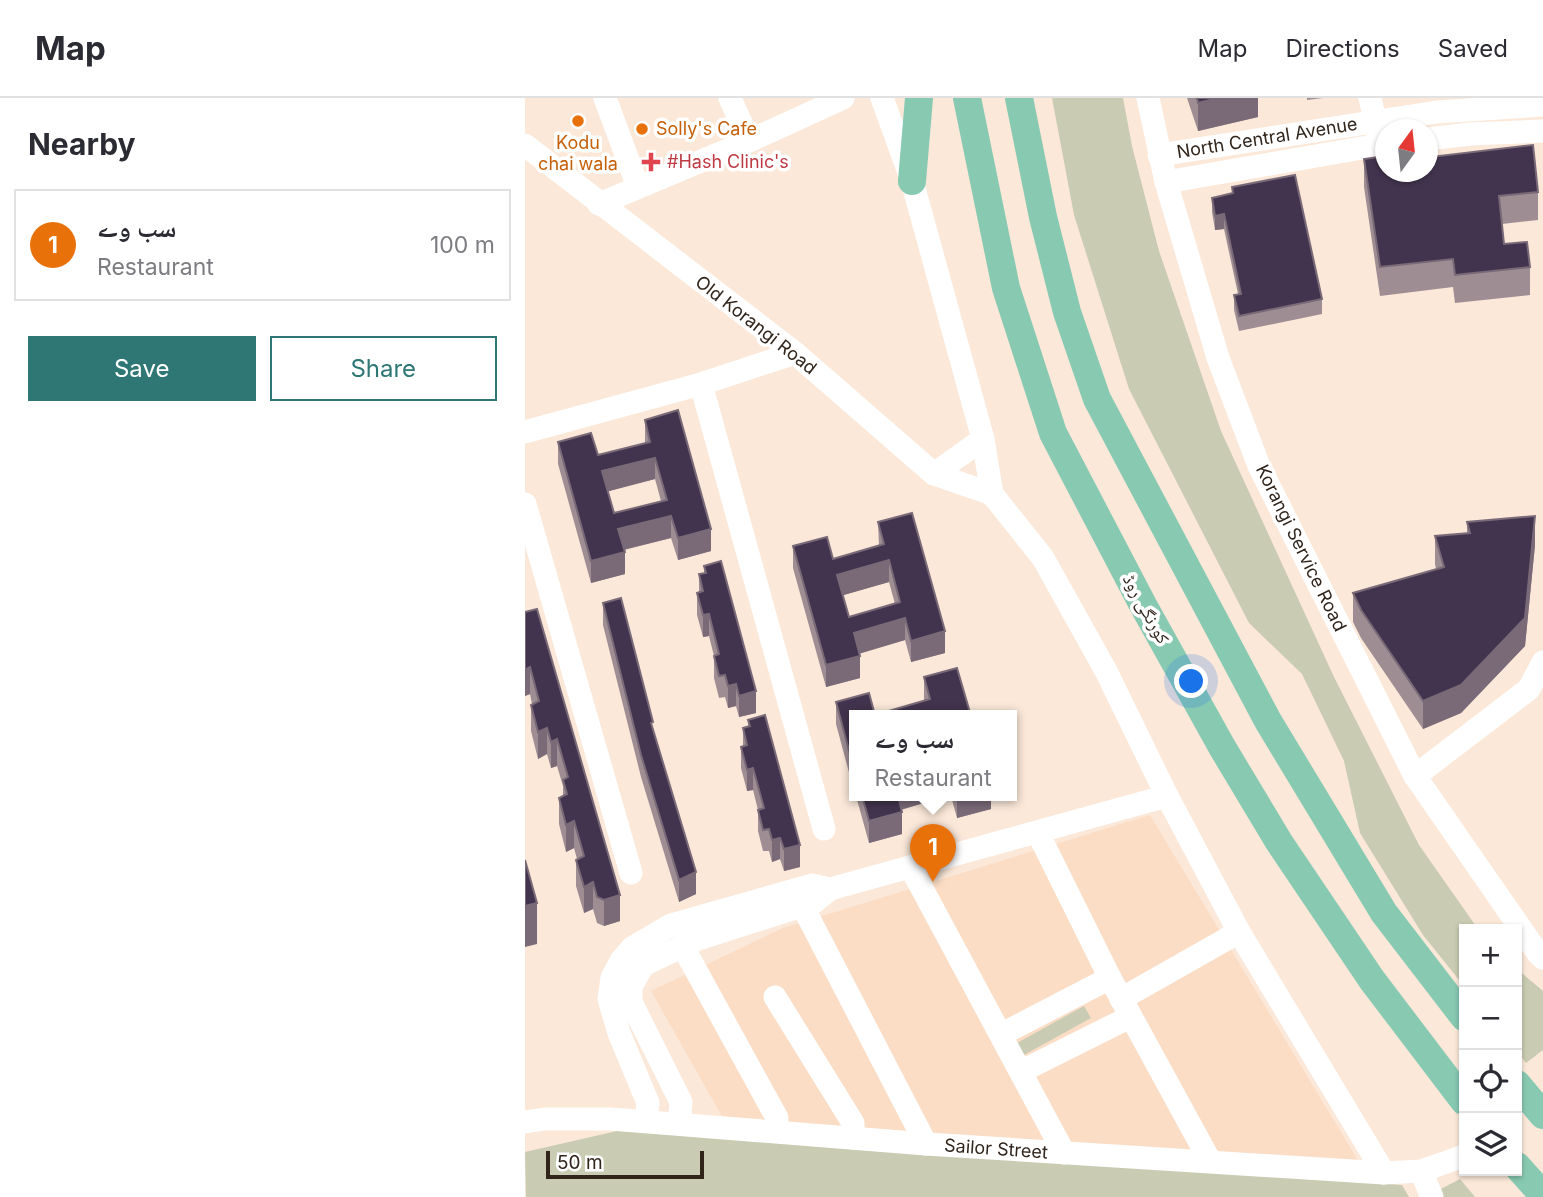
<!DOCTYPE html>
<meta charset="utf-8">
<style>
:root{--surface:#fff;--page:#f2f2f3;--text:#2b2b33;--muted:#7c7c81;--line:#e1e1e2;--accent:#2e7775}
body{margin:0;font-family:Inter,"Noto Naskh Arabic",sans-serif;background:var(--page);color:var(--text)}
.controls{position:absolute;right:21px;bottom:21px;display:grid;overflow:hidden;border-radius:0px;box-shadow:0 2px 5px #0004}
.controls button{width:63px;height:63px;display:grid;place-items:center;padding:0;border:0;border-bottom:2px solid var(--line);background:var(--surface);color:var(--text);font:35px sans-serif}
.compass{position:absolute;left:850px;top:21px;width:63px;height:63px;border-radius:50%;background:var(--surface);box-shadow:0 2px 5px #0004;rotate:15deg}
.scale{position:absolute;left:21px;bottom:18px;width:158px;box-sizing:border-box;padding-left:7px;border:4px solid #30241b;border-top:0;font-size:19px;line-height:24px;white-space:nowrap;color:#30241b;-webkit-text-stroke:5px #fff;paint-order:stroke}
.you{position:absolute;left:667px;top:584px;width:24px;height:24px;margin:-18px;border:5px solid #fff;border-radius:50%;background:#1a73e8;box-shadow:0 0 0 10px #1a73e833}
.badge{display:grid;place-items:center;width:46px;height:46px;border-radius:50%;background:var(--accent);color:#fff;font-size:23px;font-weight:700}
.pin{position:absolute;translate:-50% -58px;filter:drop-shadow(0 2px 4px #0008)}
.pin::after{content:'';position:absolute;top:37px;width:24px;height:21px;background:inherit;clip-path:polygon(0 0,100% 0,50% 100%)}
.popup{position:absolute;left:324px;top:612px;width:168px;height:91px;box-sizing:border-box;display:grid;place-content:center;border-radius:0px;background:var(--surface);filter:drop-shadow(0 2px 5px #0005);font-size:23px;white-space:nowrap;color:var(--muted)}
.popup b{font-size:26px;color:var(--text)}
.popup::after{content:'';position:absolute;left:50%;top:100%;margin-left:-14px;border:14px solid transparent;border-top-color:var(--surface)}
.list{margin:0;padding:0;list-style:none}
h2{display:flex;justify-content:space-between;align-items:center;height:91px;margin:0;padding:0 28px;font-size:30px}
h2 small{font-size:23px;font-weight:400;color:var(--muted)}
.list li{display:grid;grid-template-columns:46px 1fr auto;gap:21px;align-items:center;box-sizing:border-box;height:112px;margin:0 14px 14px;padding:0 14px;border:2px solid var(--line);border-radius:0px}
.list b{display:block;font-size:26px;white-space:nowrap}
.list p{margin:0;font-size:23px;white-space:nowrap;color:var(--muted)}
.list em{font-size:23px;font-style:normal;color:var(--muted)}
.actions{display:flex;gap:14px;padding:21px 28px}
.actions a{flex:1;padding:16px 0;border:2px solid var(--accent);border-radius:0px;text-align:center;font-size:24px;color:var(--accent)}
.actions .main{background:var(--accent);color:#fff}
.icon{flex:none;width:38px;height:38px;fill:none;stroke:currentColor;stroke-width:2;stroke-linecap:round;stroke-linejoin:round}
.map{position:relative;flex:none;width:1018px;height:1099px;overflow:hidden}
header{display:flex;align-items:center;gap:42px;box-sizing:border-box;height:98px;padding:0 35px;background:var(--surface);border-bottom:2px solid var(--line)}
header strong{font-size:33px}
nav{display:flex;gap:38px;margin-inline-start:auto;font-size:24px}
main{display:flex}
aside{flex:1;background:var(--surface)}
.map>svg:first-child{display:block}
</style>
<header>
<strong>Map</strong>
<nav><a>Map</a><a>Directions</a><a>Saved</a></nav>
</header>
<main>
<aside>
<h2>Nearby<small></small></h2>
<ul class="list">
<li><span class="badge" style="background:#e8710a">1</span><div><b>سب وے</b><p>Restaurant</p></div><em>100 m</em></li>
</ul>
<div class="actions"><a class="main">Save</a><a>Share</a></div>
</aside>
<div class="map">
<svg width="1018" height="1099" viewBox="0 0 1018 1099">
<rect width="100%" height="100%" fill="#fbe8d9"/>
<!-- built -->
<path fill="#fbddc5" d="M625 717 834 1064 198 1020 126 893 258 830Z"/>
<!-- green -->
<g fill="#c9cbb2">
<path d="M527 0H598L607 48 634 153 696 333 809 579 894 747 953 831H939V888L898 837 835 735 819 663 777 576 724 525 604 291 549 117Z"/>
<path d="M992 871 1018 893V952L1001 965 992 953Z"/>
<path d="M559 908 566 920 499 957 492 945Z"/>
<path d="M92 1033 877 1087 884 1099H1L0 1054Z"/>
<path d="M935 1081 950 1099H908L910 1094Z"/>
</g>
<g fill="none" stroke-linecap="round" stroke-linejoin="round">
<!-- minor -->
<g stroke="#fff" stroke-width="23">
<path d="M80 0 113 89"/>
<path d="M205 0 224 43"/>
<path d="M357 0 387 83 458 341 467 396 518 460 581 573 642 698 714 834 859 1075"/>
<path d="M623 0 641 84 693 260 734 368 890 678 1012 854 1018 860"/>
<path d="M845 0 853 37"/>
<path d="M902 41 945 36 1018 33"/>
<path d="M0 47 270 255 409 376 467 396"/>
<path d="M634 57 912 14 1018 7"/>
<path d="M641 84 860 46"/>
<path d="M74 106 224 43 318 0"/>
<path d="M176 286 299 731"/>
<path d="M0 334 176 286 270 255"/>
<path d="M409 376 458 341"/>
<path d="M0 406 106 775"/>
<path d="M890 678 1004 591 1018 564"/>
<path d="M513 735 585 880 685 1063"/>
<path d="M386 770 539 1055"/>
<path d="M277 807 401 1046"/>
<path d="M157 847 252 1020 251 1033"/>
<path d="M250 899 328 1025V1040"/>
<path d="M596 901 714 834"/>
<path d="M477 936 585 880"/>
<path d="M497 973 605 919"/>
<path d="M121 1023 123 1005 94 935 84 901 87 880 96 863 107 850 146 827 287 787 305 791"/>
<path d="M0 1024 20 1021H86L401 1046 859 1075 896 1073 939 1058"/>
<path d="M154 1026 156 1004 106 904V889L118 867 173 841 289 804 305 791 642 698"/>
<path d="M896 1073 907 1099"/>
</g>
<!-- major -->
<g stroke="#88c9b2" stroke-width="28">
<path d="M442 0 481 190 528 335 618 507 697 649 754 744 847 882 939 1003"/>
<path d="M494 0 518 119 542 214 572 301 743 623 859 815 939 919"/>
<path d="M387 83 394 0"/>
<path d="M992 986 1018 1017"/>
<path d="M992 1068 1018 1097"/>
</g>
</g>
<!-- wall -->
<g fill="#9e8e94" fill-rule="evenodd">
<path d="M662 0H733V19L673 33Z"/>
<path d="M782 0H798L782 2Z"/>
<path d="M906 59 1013 94V122L977 126 979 146 1005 169V197L930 205 928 189 855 198 839 89V61Z"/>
<path d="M707 89 797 201V216L714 233 709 212V197L713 196 699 131 690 132 687 114V100L707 96Z"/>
<path d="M120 322 186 453 153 462 146 440 99 452 100 476 66 485 33 366V344L73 357 120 345ZM130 381 136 403 89 415 83 393Z"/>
<path d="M353 424 420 555 386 564 380 542 334 556 335 580 301 589 268 470V448L308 461 354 448ZM364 484 370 506 324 519 318 497Z"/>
<path d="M942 424 1010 447 1000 548 936 615 898 631 836 540 828 524V495L911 471 910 466V438L942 435Z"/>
<path d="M179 468 231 615 214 619 211 608 203 610 200 599 194 600 189 580V558L184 538 178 539 172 517V495L174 494V476L179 475Z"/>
<path d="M78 505 128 631 171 796 154 804 116 679 78 527Z"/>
<path d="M0 514 95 823 79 828 72 825 68 811 59 815 51 788V762L52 761 49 750 41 754 34 726V700L38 698V688L32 668 26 670 22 656 13 661 6 633V607L7 606 5 596 0 598Z"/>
<path d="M399 579 446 618H329V693L311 626V604L350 617 399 603Z"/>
<path d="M223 622 275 769 259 773 255 761 247 764 244 753H238L233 733V712L228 692 222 693 216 670V649L218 648V630L223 629Z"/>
<path d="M331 698H422L376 712 377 736 344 745Z"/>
<path d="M426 698H466V711L432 720Z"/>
</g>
<!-- shaded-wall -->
<g fill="#7a6a78">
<path d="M693 0H733V19L673 33V5Z"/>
<path d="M699 116V131L690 132V118Z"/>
<path d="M130 360V381L77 395V373Z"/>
<path d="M146 418V440L93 453V431Z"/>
<path d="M1010 418V447L1000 548 936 615 898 631V603Z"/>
<path d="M186 431V453L153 462V440Z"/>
<path d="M100 454V476L66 485V463Z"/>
<path d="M364 462V484L312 499V477Z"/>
<path d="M184 516V538L178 539V517Z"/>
<path d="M380 520V542L329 557V535Z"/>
<path d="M420 533V555L386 564V543Z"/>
<path d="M335 558V580L301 589V567Z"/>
<path d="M5 569V596L0 598V572Z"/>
<path d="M211 586V608L203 610V588Z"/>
<path d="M231 593V615L214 619V598Z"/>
<path d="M22 630V656L13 661V634Z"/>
<path d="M32 641V668L26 670V644Z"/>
<path d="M228 670V692L222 693V672Z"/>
<path d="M371 698H422L371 713Z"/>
<path d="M432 698H466V711L432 720Z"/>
<path d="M377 714V736L344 745V723Z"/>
<path d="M49 723V750L41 754V727Z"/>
<path d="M255 740V761L247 764V742Z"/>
<path d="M275 747V769L259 773V751Z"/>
<path d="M171 774V796L154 804V782Z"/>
<path d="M68 784V811L59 815V789Z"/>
<path d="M95 797V823L79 828V802Z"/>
<path d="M12 805V846L0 849V808Z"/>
</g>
<!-- building -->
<g fill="#42344e" stroke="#7a6a78" stroke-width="2" fill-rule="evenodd">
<path d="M672 0H693L673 5Z"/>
<path d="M1008 47 1013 94 974 98 979 146 1002 144 1005 169 930 177 928 161 855 169 839 61 860 58V74H902V53H906V59Z"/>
<path d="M770 77 797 201 714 218 709 197 716 196 699 116 690 118 687 100 708 95 707 89Z"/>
<path d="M153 312 186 431 153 440 146 418 93 431 100 454 66 463 33 344 66 335 73 357 125 344 120 322ZM130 360 142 402 89 415 77 373Z"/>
<path d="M387 415 420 533 386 543 380 520 329 535 335 558 301 567 268 448 302 439 308 461 359 446 353 424ZM364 462 375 504 324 519 312 477Z"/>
<path d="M1010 418 1000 520 936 587 898 603 836 512 828 495 919 469 910 438 945 435 942 424Z"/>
<path d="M196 463 231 593 214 598 211 586 203 588 200 577 194 578 189 558 194 556 184 516 178 517 172 495 178 493 174 476 181 475 179 468Z"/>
<path d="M96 500 128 624 126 625 171 774 154 782 116 657 78 505Z"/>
<path d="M12 511 95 797 79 802 72 799 68 784 59 789 51 762 59 758 49 723 41 727 34 700 42 696 38 682 43 679 32 641 26 644 22 630 13 634 6 607 14 603 5 569 0 572V514Z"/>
<path d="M432 570 446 618H329V671L311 604 344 595 350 617 405 601 399 579Z"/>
<path d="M240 617 275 747 259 751 255 740 247 742 244 731 238 732 233 712 239 710 228 670 222 672 216 649 222 647 218 630 225 628 223 622Z"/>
<path d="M337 698H373L377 714 344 723Z"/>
<path d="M0 762 12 805 0 808Z"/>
</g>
<!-- markers -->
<g fill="#e8710a" stroke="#fff" stroke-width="2.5">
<circle cx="53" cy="23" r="7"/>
<circle cx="117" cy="31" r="7"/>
</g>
<path fill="#e0444e" stroke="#fff" stroke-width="2.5" d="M122.5 53.5h7v7h7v7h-7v7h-7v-7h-7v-7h7z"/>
<g text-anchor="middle" stroke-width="7" stroke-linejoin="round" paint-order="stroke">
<!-- food labels -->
<g font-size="18" fill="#c56008" stroke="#fff" text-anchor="start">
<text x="131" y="37">Solly's Cafe</text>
<text x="53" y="51" text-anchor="middle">Kodu<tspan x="53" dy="21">chai wala</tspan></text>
</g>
<!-- street labels -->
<g font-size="18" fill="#30241b" stroke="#fff">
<text transform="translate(742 40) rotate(-9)" y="6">North Central Avenue</text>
<text transform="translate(231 227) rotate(38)" y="6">Old Korangi Road</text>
<text transform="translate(776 450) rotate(64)" y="6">Korangi Service Road</text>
<text transform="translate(621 511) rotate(61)" y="6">کورنگی روڈ</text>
<text transform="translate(471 1051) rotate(4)" y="6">Sailor Street</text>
</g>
<!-- health labels -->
<g font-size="18" fill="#be3a42" stroke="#fff" text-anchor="start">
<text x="142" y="70">#Hash Clinic's</text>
</g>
</g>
</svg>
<div class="controls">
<button>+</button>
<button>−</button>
<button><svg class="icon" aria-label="locate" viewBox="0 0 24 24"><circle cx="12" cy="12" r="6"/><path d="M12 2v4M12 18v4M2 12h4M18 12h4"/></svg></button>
<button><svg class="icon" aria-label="layers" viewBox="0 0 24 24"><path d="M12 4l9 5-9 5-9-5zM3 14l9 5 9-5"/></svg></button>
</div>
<svg class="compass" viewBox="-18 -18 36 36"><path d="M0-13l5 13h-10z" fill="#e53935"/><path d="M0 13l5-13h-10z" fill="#7c7c81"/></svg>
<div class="scale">50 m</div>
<div class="you"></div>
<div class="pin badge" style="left:408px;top:784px;background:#e8710a">1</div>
<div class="popup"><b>سب وے</b>Restaurant</div>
</div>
</main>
